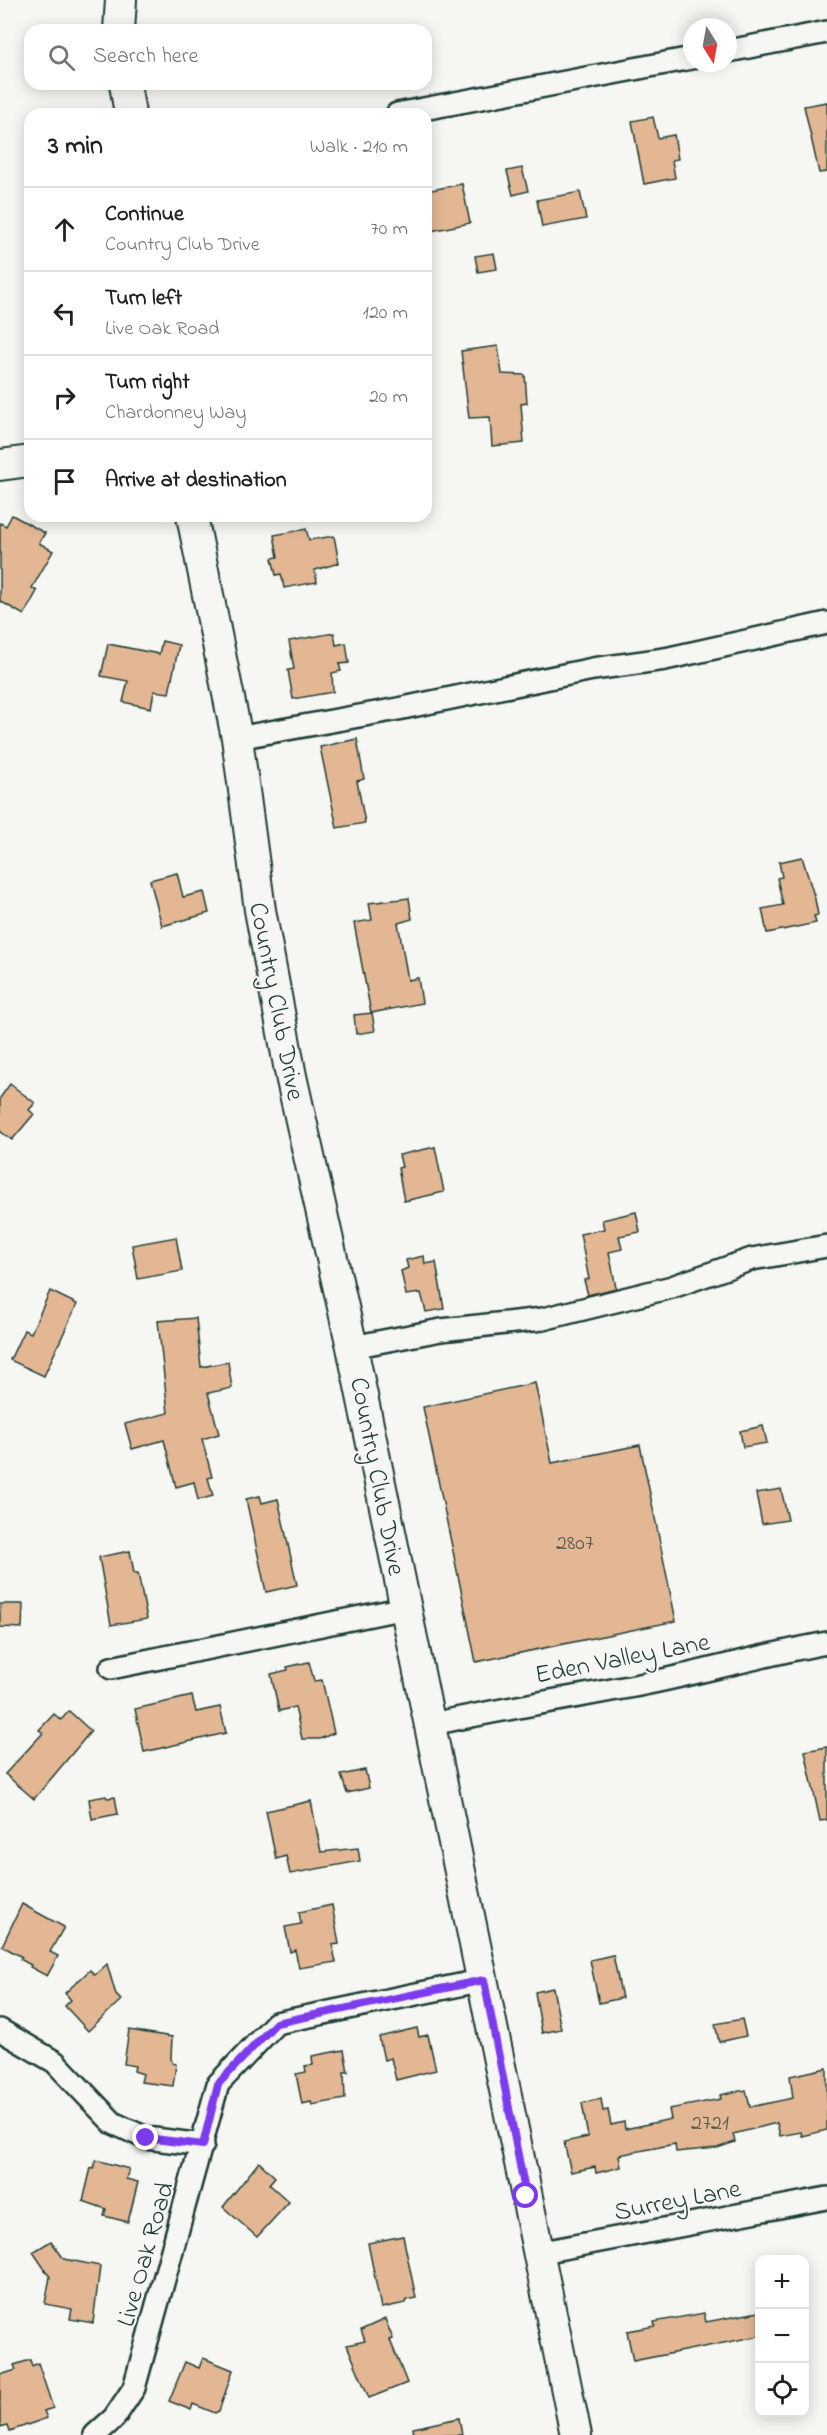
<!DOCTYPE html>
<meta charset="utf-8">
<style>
:root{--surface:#fff;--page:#f6f6f6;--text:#202124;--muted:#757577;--line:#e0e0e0}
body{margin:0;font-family:"Indie Flower",sans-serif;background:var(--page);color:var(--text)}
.controls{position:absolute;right:18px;bottom:18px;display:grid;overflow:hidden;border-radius:12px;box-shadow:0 3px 15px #0003}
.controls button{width:54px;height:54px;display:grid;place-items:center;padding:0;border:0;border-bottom:2px solid var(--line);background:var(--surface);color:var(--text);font:30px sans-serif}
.compass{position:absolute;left:683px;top:18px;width:54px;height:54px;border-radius:50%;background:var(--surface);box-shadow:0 3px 15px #0003;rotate:169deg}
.stop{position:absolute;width:18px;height:18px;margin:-14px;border:4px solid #7c3aed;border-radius:50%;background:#fff}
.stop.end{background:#7c3aed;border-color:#fff;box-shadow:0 2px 6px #0008}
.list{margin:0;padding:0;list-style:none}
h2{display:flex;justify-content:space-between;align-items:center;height:78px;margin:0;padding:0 24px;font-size:26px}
h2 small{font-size:20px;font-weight:400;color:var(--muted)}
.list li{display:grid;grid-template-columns:39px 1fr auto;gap:18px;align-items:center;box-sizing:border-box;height:84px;padding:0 24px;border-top:2px solid var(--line)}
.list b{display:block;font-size:22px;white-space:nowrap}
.list p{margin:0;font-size:20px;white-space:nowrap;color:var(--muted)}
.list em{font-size:20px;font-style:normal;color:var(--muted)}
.icon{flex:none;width:33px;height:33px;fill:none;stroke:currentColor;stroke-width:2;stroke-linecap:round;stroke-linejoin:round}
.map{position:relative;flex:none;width:827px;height:2435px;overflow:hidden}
.search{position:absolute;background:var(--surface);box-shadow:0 3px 15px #0003;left:24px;top:24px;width:408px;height:66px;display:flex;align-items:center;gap:15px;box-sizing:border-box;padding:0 21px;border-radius:18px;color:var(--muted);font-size:22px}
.panel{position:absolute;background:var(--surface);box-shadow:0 3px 15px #0003;left:24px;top:108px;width:408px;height:414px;border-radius:18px}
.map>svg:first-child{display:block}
</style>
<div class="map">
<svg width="827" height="2435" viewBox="0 0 827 2435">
<rect width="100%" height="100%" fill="#f6f6f2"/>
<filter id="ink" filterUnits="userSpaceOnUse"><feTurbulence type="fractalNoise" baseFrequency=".0167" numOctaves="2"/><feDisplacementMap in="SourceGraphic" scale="12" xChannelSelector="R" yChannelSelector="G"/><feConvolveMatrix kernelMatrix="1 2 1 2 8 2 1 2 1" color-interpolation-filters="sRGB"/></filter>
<g filter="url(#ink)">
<!-- building -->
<g fill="#e3b794" stroke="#1f3d34" stroke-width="1.5">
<path d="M827 102V172L819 173 804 106Z"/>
<path d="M653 117 658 138 674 135 678 159 672 160 675 178 644 184 632 121Z"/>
<path d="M522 168 528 191 513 195 507 171Z"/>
<path d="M462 184 470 223 426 232V191Z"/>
<path d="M580 192 586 219 542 227 537 200Z"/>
<path d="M494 253 497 269 478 272 475 256Z"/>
<path d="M498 346 502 374 525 375 527 403 521 404 524 443 492 446 490 417 469 418 461 351Z"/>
<path d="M12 515 45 533 39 543 53 551 32 588 37 591 24 615 0 601V523L6 526Z"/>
<path d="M306 529 309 540 334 536 339 563 315 570 317 582 284 588 281 574 276 575 272 558 278 557 274 535Z"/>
<path d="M334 633 336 645 346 643 349 663 339 664 341 671 332 673 333 692 293 699 288 670 294 669 289 641Z"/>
<path d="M162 641 179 645 169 693 154 691 151 708 123 702 128 681 101 676 108 644 159 654Z"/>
<path d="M357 739 364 779 357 781 365 823 337 828 320 747Z"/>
<path d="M802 857 815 899 818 915 814 916 816 923 767 933 762 909 783 905 777 878 782 877 779 862Z"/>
<path d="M177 873 183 897 204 892 209 913 162 926 150 880Z"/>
<path d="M409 898 412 919 398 923 408 980 418 978 422 1003 371 1013 354 923 372 920 369 903Z"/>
<path d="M372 1013 375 1031 356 1034 354 1015Z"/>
<path d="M10 1084 35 1103 29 1110 34 1114 12 1140 0 1131V1098Z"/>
<path d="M435 1147 444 1192 404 1201 398 1168 402 1167 399 1155Z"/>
<path d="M636 1212 640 1232 619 1236 622 1249 609 1252 616 1288 588 1295 584 1280 589 1279 580 1234 604 1229 602 1220Z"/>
<path d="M176 1237 182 1271 138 1279 132 1245Z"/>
<path d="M424 1256 425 1264 436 1262 444 1309 426 1312 421 1293 406 1295 401 1271 408 1268 406 1260Z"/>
<path d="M50 1291 77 1304 44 1376 10 1360 24 1330 31 1333Z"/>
<path d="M196 1318 201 1367 228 1362 232 1388 208 1393 219 1434 202 1439 212 1477 208 1478 213 1496 198 1500 194 1482 176 1487 164 1440 132 1449 125 1424 168 1413 158 1321Z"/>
<path d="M535 1383 552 1463 640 1445 676 1621 476 1662 423 1407Z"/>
<path d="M763 1426 767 1443 743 1447 740 1431Z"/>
<path d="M781 1489 788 1520 762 1524 756 1493Z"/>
<path d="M260 1496 262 1503 278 1499 297 1585 266 1592 246 1499Z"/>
<path d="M130 1551 134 1573H138L147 1619 111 1625 99 1557Z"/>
<path d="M0 1604H23L22 1628 0 1627Z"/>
<path d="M309 1662 314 1681 322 1680 334 1733 320 1739H302L295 1707 279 1711 271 1674 288 1670 287 1667Z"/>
<path d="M192 1696 196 1712 220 1707 226 1733 144 1752 135 1709Z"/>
<path d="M69 1711 91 1731 34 1799 5 1774 43 1733 39 1730 54 1714 61 1720Z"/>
<path d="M827 1747V1820L820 1821 805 1751Z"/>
<path d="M365 1770 369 1788 347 1793 341 1775Z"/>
<path d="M106 1796 107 1798 115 1797 118 1814 92 1819 89 1799Z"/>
<path d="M311 1801 321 1852 358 1848 360 1861 290 1874 286 1856 276 1859 266 1811Z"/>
<path d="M22 1904 64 1927 50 1952 58 1956 47 1976 30 1967 31 1965 20 1959 22 1957 2 1946Z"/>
<path d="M332 1905 339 1944 332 1945 336 1962 299 1968 295 1950 290 1952 285 1927 301 1924 299 1912Z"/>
<path d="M613 1955 622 1998 599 2003 590 1960Z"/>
<path d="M107 1964 116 1995 121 2000 88 2031 65 2006 71 2000 65 1993 90 1970 95 1975Z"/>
<path d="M553 1988 561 2029 542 2033 535 1992Z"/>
<path d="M742 2019 746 2036 719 2042 715 2024Z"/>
<path d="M417 2028 419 2037 428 2035 436 2070 396 2080 391 2058 384 2060 379 2037Z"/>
<path d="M129 2030 172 2037 171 2058 172 2063 176 2064 173 2086 141 2082 143 2074 134 2071 135 2066 124 2064Z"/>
<path d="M344 2050 348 2072H344L345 2099 312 2105 311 2102 302 2104 296 2074 306 2072 305 2066 313 2065 312 2056Z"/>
<path d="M827 2068V2130L802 2136 801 2132 780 2136 777 2123 733 2134 735 2142 717 2148 676 2152 675 2144 619 2155 621 2167 596 2173 595 2167 571 2172 564 2142 588 2137 582 2103 601 2099 603 2111 608 2110 611 2125 624 2122 625 2129 671 2119 669 2109 721 2099 720 2095 734 2092 746 2090 750 2107 793 2098 790 2076Z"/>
<path d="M96 2160 129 2169 126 2179 138 2182 128 2222 104 2216 106 2209 83 2201 91 2168 94 2169Z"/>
<path d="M259 2162 275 2177 269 2184 289 2202 257 2237 223 2207Z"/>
<path d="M403 2236 416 2298 406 2300V2303L381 2308 368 2243Z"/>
<path d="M51 2241 64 2259 100 2266 93 2323 70 2319 72 2309 45 2304 50 2277 33 2252Z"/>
<path d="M759 2312V2336L633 2361 627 2331 655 2326 654 2322 704 2313 706 2322Z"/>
<path d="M385 2319 393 2339 390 2340 407 2383 369 2398 347 2345 365 2341 361 2330Z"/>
<path d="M203 2358 233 2370 219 2411 215 2413 193 2404 191 2410 169 2401 185 2362 199 2368Z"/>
<path d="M30 2360 32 2366 38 2363 53 2408 44 2411 47 2418 10 2431 8 2425 0 2427V2375L16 2370 14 2365Z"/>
<path d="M459 2418 462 2435H414L413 2428Z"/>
</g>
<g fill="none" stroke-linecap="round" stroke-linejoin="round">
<!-- street casing -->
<g stroke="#1f3d34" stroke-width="26">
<g id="street">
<path d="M728 51 827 32"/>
<path d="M397 114 692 58"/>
<path d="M237 738 398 709 593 669 665 659 827 623"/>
<path d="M352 1347 441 1330 543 1319 672 1287 752 1259 827 1246"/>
<path d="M111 1668 405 1608"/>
<path d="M428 1725C500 1709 572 1698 644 1684 705 1672 765 1654 827 1643"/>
<path d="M0 2030 55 2062 113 2123 146 2138 203 2145"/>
<path d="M537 2253 827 2198"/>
<path d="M95 2435 114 2418 134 2388 218 2084 276 2023 484 1980"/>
</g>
</g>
<!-- secondary casing -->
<g stroke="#1f3d34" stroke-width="34">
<g id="secondary">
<path d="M119 30 121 0"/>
<path d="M125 84 130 114"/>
<path d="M0 465 30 461"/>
<path d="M192 516 237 738 260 910 291 1076 352 1347 576 2435"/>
</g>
</g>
<!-- street -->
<use href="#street" stroke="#f6f6f2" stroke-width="21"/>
<!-- secondary -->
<use href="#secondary" stroke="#f6f6f2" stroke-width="30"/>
</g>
</g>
<g fill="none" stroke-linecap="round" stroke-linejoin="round" filter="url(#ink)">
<!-- route -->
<path stroke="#7c3aed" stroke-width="8" d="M146 2138 203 2145 218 2084 276 2023 484 1980 526 2196"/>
</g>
<g text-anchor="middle" stroke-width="4.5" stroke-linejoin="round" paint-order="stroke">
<!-- number labels -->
<g font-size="22" fill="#505c4c">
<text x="575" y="1549">2807</text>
<text x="710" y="2129">2721</text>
</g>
<!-- street labels -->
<g font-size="26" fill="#1f3d34" stroke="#f6f6f2">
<text transform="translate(278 1001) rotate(79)" y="9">Country Club Drive</text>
<text transform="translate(379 1476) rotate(79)" y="9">Country Club Drive</text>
<text transform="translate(622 1657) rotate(-11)" y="9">Eden Valley Lane</text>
<text transform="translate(677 2199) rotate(-11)" y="9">Surrey Lane</text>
<text transform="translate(144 2254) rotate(-74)" y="9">Live Oak Road</text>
</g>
</g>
</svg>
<div class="controls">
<button>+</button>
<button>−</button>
<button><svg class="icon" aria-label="locate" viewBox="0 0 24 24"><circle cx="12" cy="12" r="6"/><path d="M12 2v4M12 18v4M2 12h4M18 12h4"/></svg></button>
</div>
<svg class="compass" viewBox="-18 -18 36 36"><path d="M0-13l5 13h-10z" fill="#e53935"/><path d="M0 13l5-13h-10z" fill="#757577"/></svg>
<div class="stop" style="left:526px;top:2196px"></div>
<div class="stop end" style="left:146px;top:2138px"></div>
<div class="search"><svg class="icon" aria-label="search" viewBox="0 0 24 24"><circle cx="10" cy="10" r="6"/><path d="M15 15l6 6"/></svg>Search here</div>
<section class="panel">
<h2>3 min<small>Walk · 210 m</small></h2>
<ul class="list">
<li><svg class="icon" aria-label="ahead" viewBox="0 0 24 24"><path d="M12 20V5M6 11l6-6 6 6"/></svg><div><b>Continue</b><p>Country Club Drive</p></div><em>70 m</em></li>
<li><svg class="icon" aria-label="left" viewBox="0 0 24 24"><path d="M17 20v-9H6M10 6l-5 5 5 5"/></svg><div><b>Turn left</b><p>Live Oak Road</p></div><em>120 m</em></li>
<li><svg class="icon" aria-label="right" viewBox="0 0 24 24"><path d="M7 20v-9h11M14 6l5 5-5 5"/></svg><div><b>Turn right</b><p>Chardonney Way</p></div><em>20 m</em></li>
<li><svg class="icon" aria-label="arrive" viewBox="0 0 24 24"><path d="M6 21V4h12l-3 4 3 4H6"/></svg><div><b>Arrive at destination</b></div></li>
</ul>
</section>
</div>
